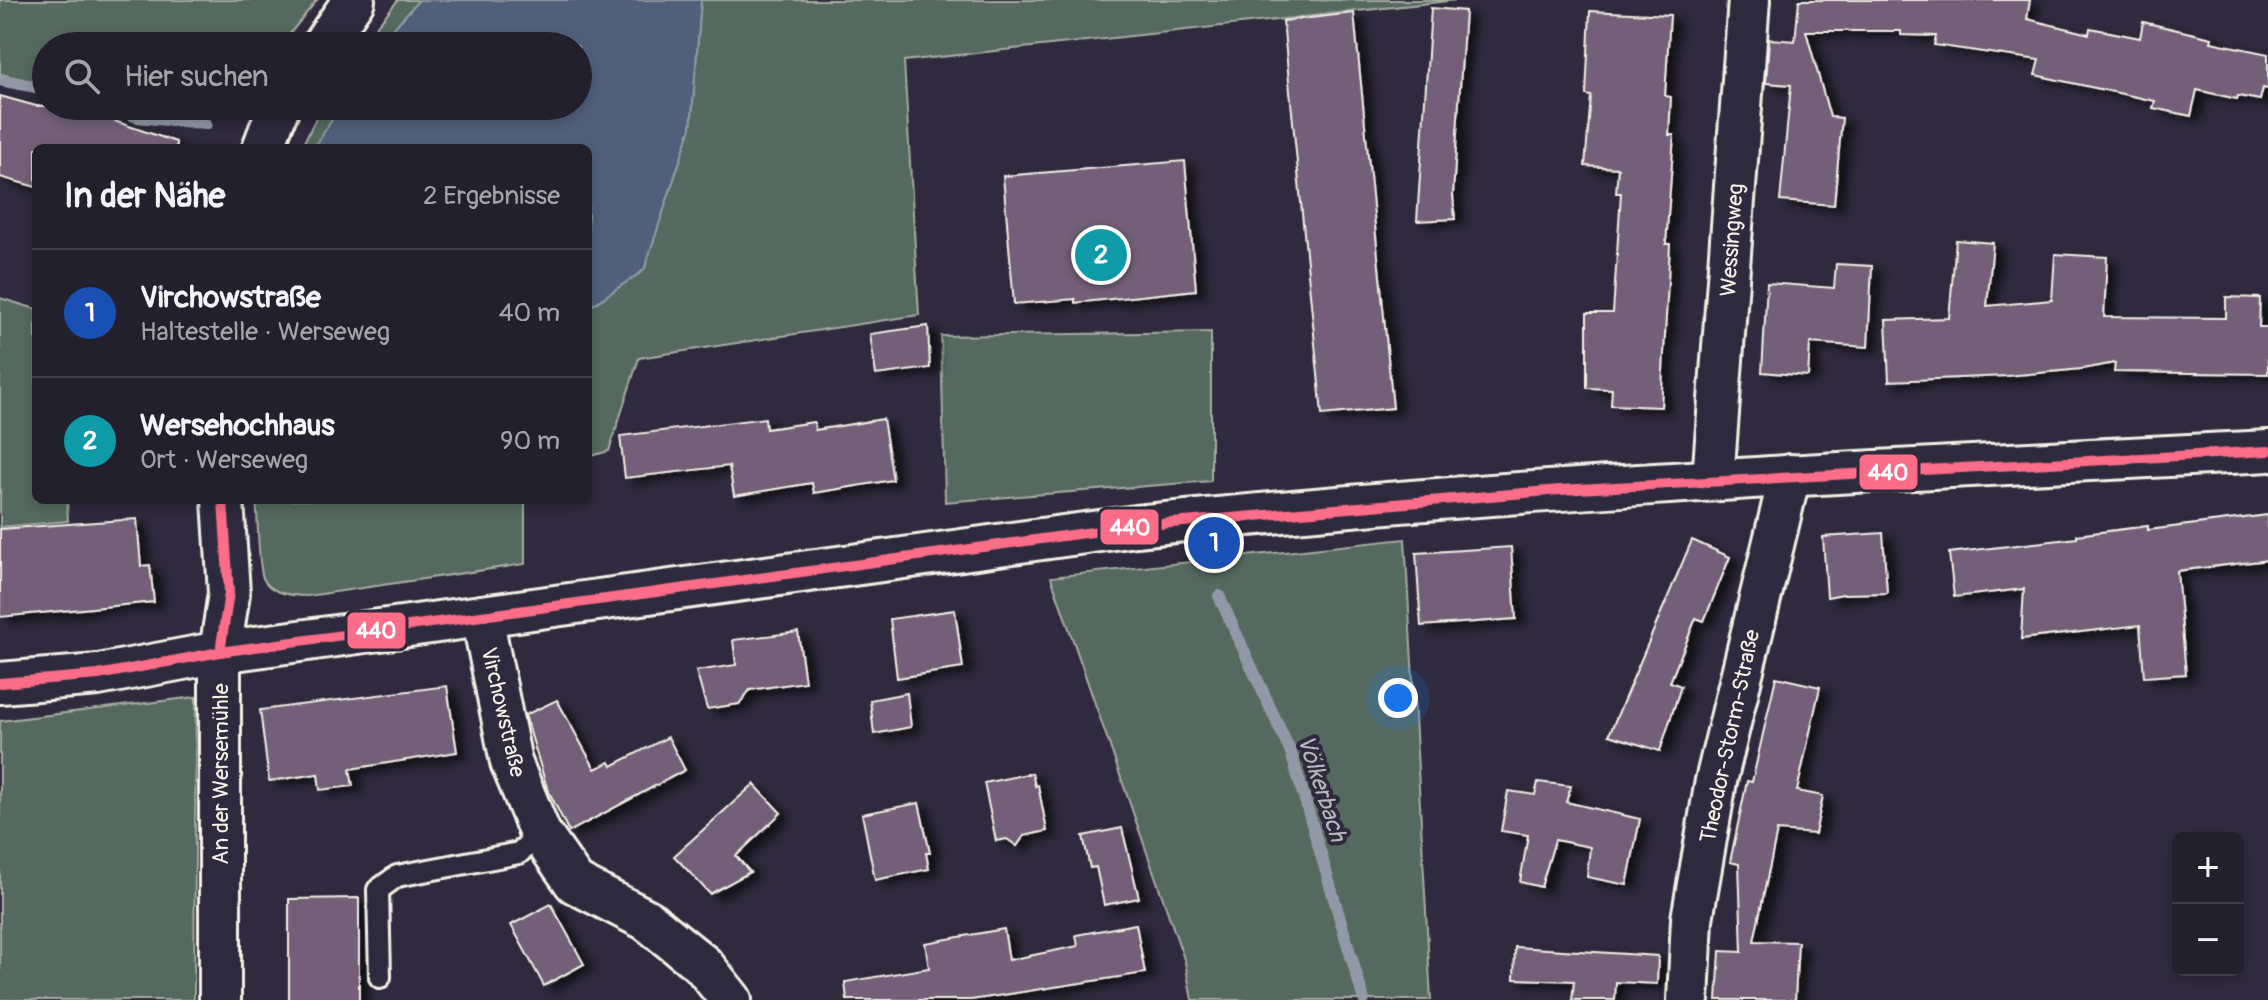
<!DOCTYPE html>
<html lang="de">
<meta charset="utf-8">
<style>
:root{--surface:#23202e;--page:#2f2d3a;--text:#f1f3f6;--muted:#a3a3aa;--line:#403e4a;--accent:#bca0f2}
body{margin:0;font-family:Pangolin,sans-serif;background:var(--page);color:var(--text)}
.controls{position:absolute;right:24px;bottom:24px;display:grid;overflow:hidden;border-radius:12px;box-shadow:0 4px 12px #0003}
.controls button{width:72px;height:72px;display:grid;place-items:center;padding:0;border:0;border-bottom:2px solid var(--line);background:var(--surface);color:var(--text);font:40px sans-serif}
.you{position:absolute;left:1398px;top:698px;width:28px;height:28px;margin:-20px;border:6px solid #fff;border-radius:50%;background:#1a73e8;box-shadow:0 0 0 12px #1a73e833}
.badge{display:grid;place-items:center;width:52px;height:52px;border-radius:50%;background:var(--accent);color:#fff;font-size:26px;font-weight:700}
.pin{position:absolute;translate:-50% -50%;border:4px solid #fff;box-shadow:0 2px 8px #0006}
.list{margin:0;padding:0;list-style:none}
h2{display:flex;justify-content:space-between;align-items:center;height:104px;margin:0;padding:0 32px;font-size:34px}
h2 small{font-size:26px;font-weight:400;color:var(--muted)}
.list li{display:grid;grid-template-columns:52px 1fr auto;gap:24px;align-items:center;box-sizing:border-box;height:128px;padding:0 32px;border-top:2px solid var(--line)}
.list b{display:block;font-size:30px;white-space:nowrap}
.list p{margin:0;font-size:26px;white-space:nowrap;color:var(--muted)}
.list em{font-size:26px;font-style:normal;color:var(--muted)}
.icon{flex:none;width:44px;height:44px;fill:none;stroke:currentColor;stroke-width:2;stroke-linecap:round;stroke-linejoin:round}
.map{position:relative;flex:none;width:2268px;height:1000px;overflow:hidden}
.search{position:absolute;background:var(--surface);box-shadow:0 4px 12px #0003;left:32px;top:32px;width:560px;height:88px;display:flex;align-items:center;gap:20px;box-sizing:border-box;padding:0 28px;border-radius:44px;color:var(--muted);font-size:30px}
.panel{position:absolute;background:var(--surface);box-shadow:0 4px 12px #0003;left:32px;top:144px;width:560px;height:360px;border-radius:12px}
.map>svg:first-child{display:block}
</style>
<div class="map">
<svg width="2268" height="1000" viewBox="0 0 2268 1000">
<defs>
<filter id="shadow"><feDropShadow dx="9" dy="5" stdDeviation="4" flood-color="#0009"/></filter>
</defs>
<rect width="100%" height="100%" fill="#2f2a3d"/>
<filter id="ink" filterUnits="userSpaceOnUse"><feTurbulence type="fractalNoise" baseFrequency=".0125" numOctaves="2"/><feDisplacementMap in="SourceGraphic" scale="16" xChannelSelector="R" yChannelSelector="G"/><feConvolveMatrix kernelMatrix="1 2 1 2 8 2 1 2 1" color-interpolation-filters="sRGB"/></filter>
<g filter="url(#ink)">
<!-- green -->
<g fill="#576961" stroke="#a6ada4" stroke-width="2">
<path d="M0 0H317L280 46H46V84L0 74Z"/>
<path d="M398 0H419L378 46H360Z"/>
<path d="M701 0H1457L904 61 919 315 639 358 609 451 588 457V308L644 270 691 127Z"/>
<path d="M322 106H341L314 148H301Z"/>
<path d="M0 298 36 309V500H67L68 521 0 527Z"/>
<path d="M1211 332V481L945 502 941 336Z"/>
<path d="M256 500H525V564L308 596C293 596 270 594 263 578 258 566 258 516 256 500Z"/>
<path d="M1405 539 1431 1000H1192L1185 962 1051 577Z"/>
<path d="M196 697 194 1000H0V721Z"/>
</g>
<!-- water -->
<path fill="#515e7a" stroke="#9299a6" stroke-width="2" d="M419 0H701L691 127 644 270 588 308V148H314L341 106H578V46H378Z"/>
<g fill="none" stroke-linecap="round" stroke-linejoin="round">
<!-- stream -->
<g stroke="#9299a6" stroke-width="12">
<path d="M0 80 46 89"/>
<path d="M108 106 137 117 206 124"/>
<path d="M1219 596 1291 753 1364 1000"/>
</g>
</g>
<!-- building -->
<g fill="#736078" stroke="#f4f1e8" stroke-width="2" filter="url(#shadow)">
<path d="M1799 0H2030L2027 19 2089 34 2090 28 2140 38 2143 22 2212 38 2211 42 2268 54V89L2263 88 2260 100 2238 96 2237 99 2197 90 2191 116 2153 108 2155 101 2035 75 2039 60 1934 45 1936 36 1901 35V31H1806L1830 117 1842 118 1834 205 1780 201 1791 85 1766 83 1769 39 1795 41Z"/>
<path d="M1431 8 1465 11 1453 195 1455 219 1417 221Z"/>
<path d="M1590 11 1670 15 1665 96 1671 97 1669 135H1674L1666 244H1670L1661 407 1611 405 1612 389 1587 388V313H1613L1621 193H1616L1618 168 1585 166 1591 96 1586 95Z"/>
<path d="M1354 13 1393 408 1322 415 1283 21Z"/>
<path d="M0 96 36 106H70L176 142V148H36V187L0 177Z"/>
<path d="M1185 161 1196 290 1075 303V299L1014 304 1003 176Z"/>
<path d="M1956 240 1993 243 1987 306 2052 300 2055 254 2107 257 2104 317 2226 318V297L2260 298 2259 327H2268V374L2114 372 2115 363 2082 369 2007 376 1889 381 1886 320 1949 318Z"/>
<path d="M1836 264 1872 266 1868 347 1810 343 1808 376 1762 372 1767 283 1834 288Z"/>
<path d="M928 326 930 368 876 375 870 334Z"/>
<path d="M765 418 766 429 814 422 815 430 883 419 893 480 814 493 812 483 734 496 729 466 625 478 620 436Z"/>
<path d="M2268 515V560L2177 571 2186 674 2144 677 2140 625 2021 639 2024 589 1954 597 1949 553 2077 538V535L2148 526V530Z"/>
<path d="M137 519 141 566 150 565 154 602 0 617V529Z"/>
<path d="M1883 533 1887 593 1843 594 1827 597 1823 537Z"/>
<path d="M1692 540 1730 557 1704 621 1696 618 1670 682 1681 686 1660 751 1609 735Z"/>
<path d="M1511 547 1516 619 1421 626 1416 553Z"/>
<path d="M955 610 963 668 897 678 890 619Z"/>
<path d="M798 632 805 682 750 690 739 704 707 709 696 671 736 665 733 640Z"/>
<path d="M1776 677 1820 687 1797 791 1823 796 1815 834 1777 831 1754 941 1798 942 1795 1000H1717L1720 951 1742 952 1739 864 1730 862 1747 781 1752 782Z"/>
<path d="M447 686 457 752 350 769 353 786 320 790 318 774 269 781 260 710Z"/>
<path d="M907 693 911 727 874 734 870 700Z"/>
<path d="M557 700 595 769 610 762 612 766 668 737 685 770 569 832 547 788 525 715Z"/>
<path d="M1032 773 1035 786 1038 785 1047 831 1024 836 1017 846 1007 839 996 841 984 783Z"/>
<path d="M1538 782 1571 786 1566 802 1640 819 1627 885 1587 877 1590 847 1555 840 1541 887 1520 882 1528 835 1501 831 1508 791 1535 795Z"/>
<path d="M754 784 781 813 736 856 750 872 710 894 674 856Z"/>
<path d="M919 803 930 853H926L929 869 875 880 862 814Z"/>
<path d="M1122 828 1139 898 1104 905 1096 867 1090 868 1083 836Z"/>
<path d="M359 898V1000H289V899Z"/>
<path d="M551 904 584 964 544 986 511 925Z"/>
<path d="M1136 924 1145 973 971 1000H847L845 982 929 968 925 943 1004 929 1009 960 1078 946 1076 935Z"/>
<path d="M1515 947 1658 956 1657 984 1616 982 1615 1000H1572L1574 981 1514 979Z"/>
</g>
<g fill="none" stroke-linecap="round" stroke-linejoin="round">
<!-- service casing -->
<g stroke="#f4f1e8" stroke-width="26">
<path id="service" d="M380 977 378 890 397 876 519 853 540 833"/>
</g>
<!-- minor casing -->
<g stroke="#f4f1e8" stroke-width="46">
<g id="minor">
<path d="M322 46 354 0"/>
<path d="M263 148 279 106"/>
<path d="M1713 480 1749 0"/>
<path d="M482 616 511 762 540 833 575 883 647 920 703 965 731 1000"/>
<path d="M0 683 98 675 220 652 1136 526C1512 487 1890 470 2268 451"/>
<path d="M220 1000V652L229 593 223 500"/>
<path d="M1688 1000 1692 919 1716 781 1790 475"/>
</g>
</g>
<!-- service -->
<use href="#service" stroke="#2f2a3d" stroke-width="20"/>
<!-- minor -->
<use href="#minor" stroke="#2f2a3d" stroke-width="40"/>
<!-- bus-1 casing -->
<g stroke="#2f2a3d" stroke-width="16">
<g id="bus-1">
<path d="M220 652 229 593 223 500"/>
<path d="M0 683 98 675 220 652 1136 526 1560 490 2268 451"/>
</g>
</g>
<!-- bus-1 -->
<use href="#bus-1" stroke="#fb6d88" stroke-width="10"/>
</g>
</g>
<g text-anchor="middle" stroke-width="8" stroke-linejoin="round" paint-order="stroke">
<!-- street labels -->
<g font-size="22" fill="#f4f1e8" stroke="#2f2a3d">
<text transform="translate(1731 240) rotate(-86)" y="8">Wessingweg</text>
<text transform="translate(504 712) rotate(77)" y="8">Virchowstraße</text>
<text transform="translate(1729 736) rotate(-78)" y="8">Theodor-Storm-Straße</text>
<text transform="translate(220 774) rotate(-90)" y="8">An der Wersemühle</text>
</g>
<!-- water labels -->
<g font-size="24" font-style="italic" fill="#b3b6bc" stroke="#2f2a3d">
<text transform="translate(1322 788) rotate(72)" y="8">Völkerbach</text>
</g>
</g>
<g stroke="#2f2a3d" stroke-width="3">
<rect x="1858" y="453" width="61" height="38" rx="8" fill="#fb6d88"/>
<rect x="1099" y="508" width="61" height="38" rx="8" fill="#fb6d88"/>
<rect x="346" y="611" width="61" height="39" rx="8" fill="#fb6d88"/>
</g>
<g font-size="22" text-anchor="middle" font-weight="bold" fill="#fff">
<text x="1888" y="480">440</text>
<text x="1130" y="535">440</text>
<text x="376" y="638">440</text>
</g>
</svg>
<div class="controls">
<button>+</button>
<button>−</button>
</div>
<div class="you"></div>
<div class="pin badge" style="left:1214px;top:543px;background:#1a4fb4">1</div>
<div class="pin badge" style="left:1101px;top:255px;background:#0f9aa8">2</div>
<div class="search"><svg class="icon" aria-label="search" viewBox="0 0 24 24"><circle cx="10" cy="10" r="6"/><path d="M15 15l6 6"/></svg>Hier suchen</div>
<section class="panel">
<h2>In der Nähe<small>2 Ergebnisse</small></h2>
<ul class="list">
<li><span class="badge" style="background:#1a4fb4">1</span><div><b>Virchowstraße</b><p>Haltestelle · Werseweg</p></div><em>40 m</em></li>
<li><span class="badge" style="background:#0f9aa8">2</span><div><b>Wersehochhaus</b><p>Ort · Werseweg</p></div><em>90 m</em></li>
</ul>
</section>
</div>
